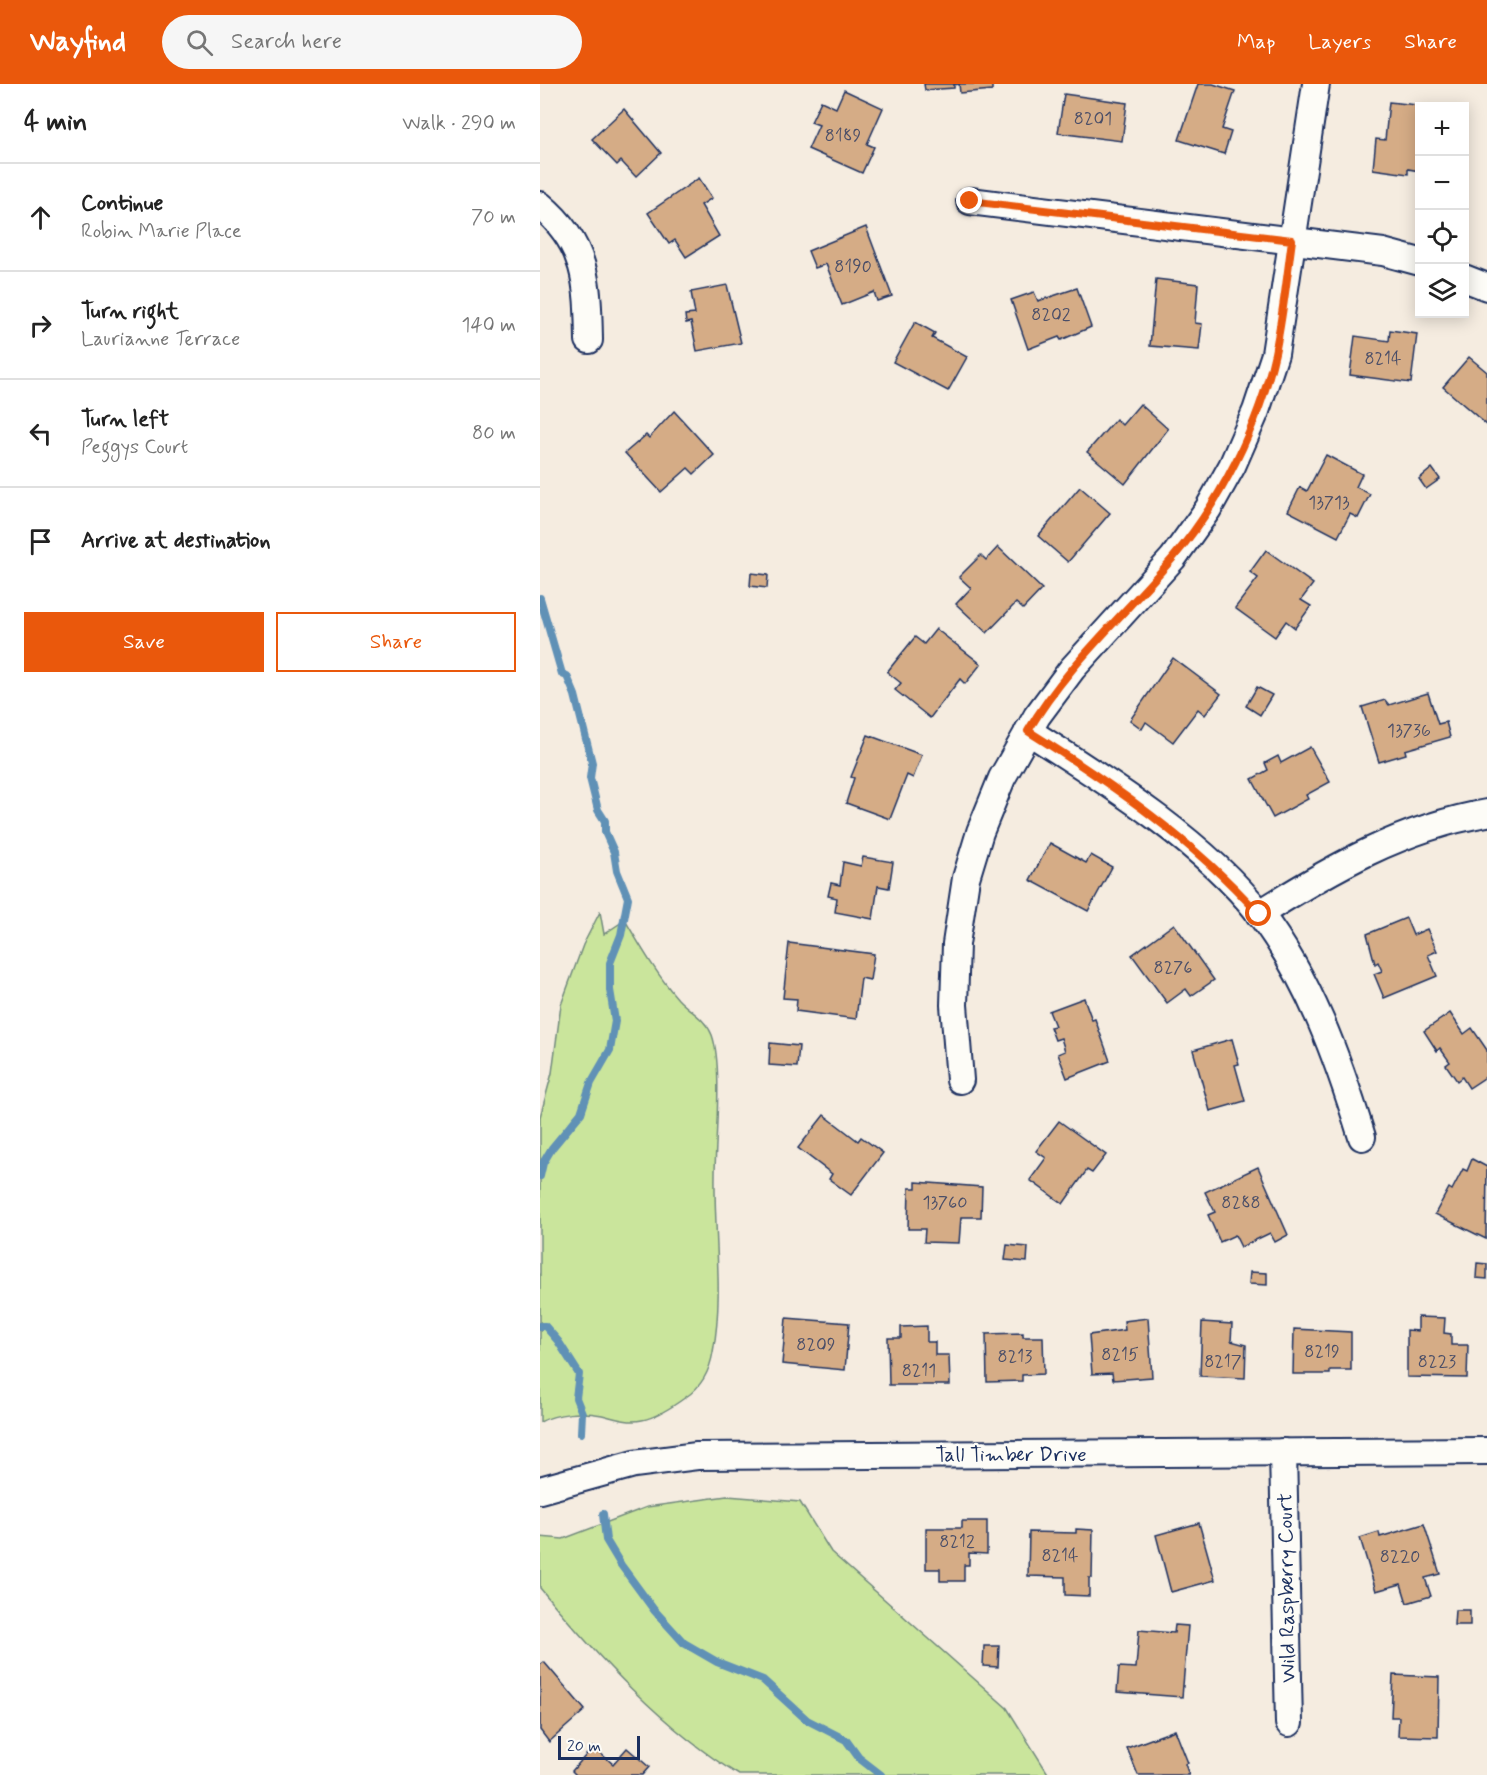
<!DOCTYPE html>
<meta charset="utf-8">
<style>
:root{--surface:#fff;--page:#f6f6f6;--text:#222;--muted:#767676;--line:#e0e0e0;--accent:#ea580c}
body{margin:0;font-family:Mynerve,sans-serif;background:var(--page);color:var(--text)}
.controls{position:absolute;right:18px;top:18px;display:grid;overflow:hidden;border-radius:0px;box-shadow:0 3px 15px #0003}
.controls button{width:54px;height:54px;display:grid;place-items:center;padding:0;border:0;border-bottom:2px solid var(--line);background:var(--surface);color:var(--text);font:30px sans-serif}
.scale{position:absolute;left:18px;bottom:15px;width:82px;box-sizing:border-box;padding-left:6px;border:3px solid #1b2f5e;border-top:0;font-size:16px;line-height:21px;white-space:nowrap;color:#1b2f5e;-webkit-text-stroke:4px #fdfcf7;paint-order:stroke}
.stop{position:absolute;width:18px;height:18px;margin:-14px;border:4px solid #ea580c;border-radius:50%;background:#fff}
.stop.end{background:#ea580c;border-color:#fff;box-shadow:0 2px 6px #0008}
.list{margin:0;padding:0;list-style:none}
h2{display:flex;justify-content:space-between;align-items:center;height:78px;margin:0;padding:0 24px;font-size:26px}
h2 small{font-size:20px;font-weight:400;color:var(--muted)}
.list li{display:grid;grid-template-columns:39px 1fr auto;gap:18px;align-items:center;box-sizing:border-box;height:108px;padding:0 24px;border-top:2px solid var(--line)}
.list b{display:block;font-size:22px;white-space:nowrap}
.list p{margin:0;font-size:20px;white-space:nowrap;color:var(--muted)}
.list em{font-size:20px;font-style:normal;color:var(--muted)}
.actions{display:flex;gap:12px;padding:18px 24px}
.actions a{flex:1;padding:14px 0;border:2px solid var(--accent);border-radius:0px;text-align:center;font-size:21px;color:var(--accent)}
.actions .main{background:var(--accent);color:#fff}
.icon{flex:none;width:33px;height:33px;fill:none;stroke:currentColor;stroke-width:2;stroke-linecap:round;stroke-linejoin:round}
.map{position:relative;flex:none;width:947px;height:1691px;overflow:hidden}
header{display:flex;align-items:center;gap:36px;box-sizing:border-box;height:84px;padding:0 30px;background:var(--accent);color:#fff}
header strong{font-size:28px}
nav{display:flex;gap:33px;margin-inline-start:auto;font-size:21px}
.search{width:420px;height:54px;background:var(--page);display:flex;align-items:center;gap:15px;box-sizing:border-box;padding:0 21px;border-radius:33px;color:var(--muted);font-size:22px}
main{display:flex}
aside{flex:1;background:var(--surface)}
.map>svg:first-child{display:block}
</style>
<header>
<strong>Wayfind</strong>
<div class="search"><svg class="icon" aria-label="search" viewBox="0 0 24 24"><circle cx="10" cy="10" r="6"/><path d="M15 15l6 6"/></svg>Search here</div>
<nav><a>Map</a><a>Layers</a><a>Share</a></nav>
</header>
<main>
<aside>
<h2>4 min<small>Walk · 290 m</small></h2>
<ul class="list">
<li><svg class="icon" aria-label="ahead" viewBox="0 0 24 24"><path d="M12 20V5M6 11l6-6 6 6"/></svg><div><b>Continue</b><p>Robin Marie Place</p></div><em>70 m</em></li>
<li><svg class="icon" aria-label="right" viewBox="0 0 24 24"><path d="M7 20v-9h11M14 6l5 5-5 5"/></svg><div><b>Turn right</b><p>Laurianne Terrace</p></div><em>140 m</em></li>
<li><svg class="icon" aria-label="left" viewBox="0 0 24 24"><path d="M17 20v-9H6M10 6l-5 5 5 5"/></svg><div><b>Turn left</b><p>Peggys Court</p></div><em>80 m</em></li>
<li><svg class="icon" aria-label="arrive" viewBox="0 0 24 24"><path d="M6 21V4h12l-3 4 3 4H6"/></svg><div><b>Arrive at destination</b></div></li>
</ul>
<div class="actions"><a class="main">Save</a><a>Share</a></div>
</aside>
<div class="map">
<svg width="947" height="1691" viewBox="0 0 947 1691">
<rect width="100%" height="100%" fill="#f5ece0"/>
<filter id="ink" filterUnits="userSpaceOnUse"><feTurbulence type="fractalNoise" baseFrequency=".0167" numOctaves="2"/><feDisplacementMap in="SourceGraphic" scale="12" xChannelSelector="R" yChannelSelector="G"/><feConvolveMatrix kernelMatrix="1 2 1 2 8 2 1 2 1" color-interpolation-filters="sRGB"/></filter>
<g filter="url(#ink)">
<!-- green -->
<g fill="#cae59c" stroke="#728a7d" stroke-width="1.5">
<path d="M60 828 64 850 85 836C101 863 117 891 138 915 149 927 166 935 172 951 183 982 175 1056 175 1092 174 1150 184 1211 173 1268 170 1286 161 1303 146 1313 135 1321 115 1334 102 1336 88 1339 75 1334 62 1331 42 1327 17 1329 0 1338V1033L12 989 21 921 43 861Z"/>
<path d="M187 1412 260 1418 291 1468 467 1624 509 1691H199C124 1646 56 1571 0 1504V1453L23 1455 107 1423Z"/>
</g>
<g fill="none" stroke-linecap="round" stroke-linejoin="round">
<!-- stream -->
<g stroke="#6191b6" stroke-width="8">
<path d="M0 514 22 590 27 592 35 611 52 679 50 694 58 726 65 737V748L74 768 77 787 88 814 81 851 70 879V906L75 937 70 966 51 999 41 1029 12 1064 3 1079 0 1092"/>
<path d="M0 1242H5L18 1257 39 1290 36 1314 42 1329 41 1349"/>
<path d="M63 1430 66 1456 81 1481 114 1526 144 1559 177 1578 223 1596 267 1636 306 1656 319 1674 341 1691"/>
</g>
</g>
<!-- building -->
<g fill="#d5ac86" stroke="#1b2f5e" stroke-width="1.5">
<path d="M384 0H452V6L420 9 419 0 414 1V4L385 6Z"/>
<path d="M658 0H673L695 7 682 45 691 48 684 70 639 56Z"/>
<path d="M304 6 343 24 327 60 334 63 322 89 268 65 279 41 271 38 281 17 296 24Z"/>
<path d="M524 10 587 19 582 57 518 49Z"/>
<path d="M849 18 887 22H880V87L868 85V90L833 85 836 55 845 56Z"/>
<path d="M84 25 121 69 96 93 81 77 77 81 52 55Z"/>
<path d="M159 94 172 114 161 121 179 152 146 173 135 156 129 160 108 129Z"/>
<path d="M326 143 352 212 337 217 334 208 302 221 286 180 275 184 268 167Z"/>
<path d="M616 195 658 200 655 239 662 240 659 266 610 262Z"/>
<path d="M187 201 201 259 157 267 151 238 146 239 145 231 155 230 151 208Z"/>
<path d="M537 204 551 243 521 256 519 253 488 265 471 216 494 208 498 217Z"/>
<path d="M375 238 395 249 392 254 427 273 408 307 353 278Z"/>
<path d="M850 246 877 250 871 299 810 291 815 252 849 257Z"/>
<path d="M929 273 947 288V341L903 303Z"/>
<path d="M600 320 628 345 585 400 547 368 576 335 582 341Z"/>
<path d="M134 327 174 371 154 390 148 384 121 408 85 369 106 351 109 354Z"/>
<path d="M786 371 822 390 816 403 830 410 818 434 810 430 798 453 748 427 760 403 767 407Z"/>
<path d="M892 384 900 395 886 405 879 395Z"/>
<path d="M540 403 570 429 528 478 498 452Z"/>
<path d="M458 463 502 505 483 525 476 519 447 549 416 520 431 504 419 493 441 471 446 476Z"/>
<path d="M726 466 773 500 761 516 771 522 755 544 746 537 735 553 695 524 718 494 710 488Z"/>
<path d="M211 489 228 491 227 504 210 502Z"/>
<path d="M396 545 441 580 425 600 420 595 390 634 355 606 361 599 347 588 375 553 384 560Z"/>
<path d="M633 574 681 610 665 631 658 625 633 658 606 638 602 645 590 636Z"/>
<path d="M717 603 732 611 720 631 706 622Z"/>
<path d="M888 609 898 640 906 638 910 653 865 666 866 670 839 678 822 623 845 616 849 621Z"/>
<path d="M328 651 382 671 373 694 367 691 350 735 306 719 314 694 311 693Z"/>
<path d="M770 663 790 698 766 711 768 715 733 734 712 695 728 686 725 679 738 672 741 679Z"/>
<path d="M510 759 546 779 551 771 572 783 548 827 490 796Z"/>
<path d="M323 773 353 778 349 804 338 802 333 835 295 828 297 814 288 812 291 799 300 801 303 778 321 782Z"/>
<path d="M866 834 873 851 887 845 897 867 888 871 897 892 844 914 834 890 842 887 838 878 835 880 827 850Z"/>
<path d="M634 840 674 896 651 912 646 905 627 919 592 871Z"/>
<path d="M249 859 334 870 330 896 321 894 316 935 256 927 257 915 243 914Z"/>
<path d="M544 914 552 936 555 935 570 977 527 994 518 970 525 967 521 954 515 956 510 943 515 942 509 927Z"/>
<path d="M910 929 924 950 932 944 947 966V992L929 1004 922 993 917 997 906 981 910 978 900 964 897 967 884 947Z"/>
<path d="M692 955 699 980 695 981 705 1017 670 1027 653 966Z"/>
<path d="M230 959 259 962 257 983 229 981Z"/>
<path d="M284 1031 318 1057 321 1053 343 1069 311 1111 289 1095 292 1090 258 1064Z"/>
<path d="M519 1037 566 1071 552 1089 547 1086 523 1120 490 1096 506 1074 496 1067Z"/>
<path d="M932 1075 947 1083 946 1155 895 1130 909 1104 912 1106 923 1085 927 1087Z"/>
<path d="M718 1083 748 1151 735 1158 730 1149 701 1163 695 1151 680 1158 668 1131 675 1128 665 1108Z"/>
<path d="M376 1098 442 1103 441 1133H421L419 1159 384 1158 385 1145H368L369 1104H376Z"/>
<path d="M467 1161 488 1163 487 1178 465 1176Z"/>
<path d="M937 1179 947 1180V1195L936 1194Z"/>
<path d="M710 1188 727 1189V1201L709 1200Z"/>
<path d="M878 1233 905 1234 904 1249 911 1250V1261H928L927 1294 867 1293V1246L878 1247Z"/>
<path d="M246 1234 309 1239 305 1286 242 1280Z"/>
<path d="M608 1234 612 1293 573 1296 572 1289 552 1290 549 1251 585 1246 584 1237Z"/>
<path d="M662 1238 692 1240 691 1257 706 1261 705 1294 660 1292Z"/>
<path d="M387 1242V1258H395V1271H409L410 1301H349L348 1254H361V1243Z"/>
<path d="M754 1245 811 1248V1286H790V1290H753Z"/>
<path d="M483 1249V1253H503L504 1290 482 1291V1297L447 1298 446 1250Z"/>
<path d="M422 1437H447V1470L429 1469V1481H424V1497H400V1485H386V1444H422Z"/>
<path d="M659 1439 675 1496 631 1508 616 1451Z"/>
<path d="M884 1440 900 1490 885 1494 891 1512 867 1519 861 1500 836 1507 820 1454 839 1448 840 1453Z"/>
<path d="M536 1445 553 1446 552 1494H549V1512L525 1511V1493L488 1492 489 1448 536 1449Z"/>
<path d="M915 1526H930V1541H914Z"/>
<path d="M635 1541 648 1542 642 1613 577 1608 579 1583 596 1584 599 1546 634 1549Z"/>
<path d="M444 1562H459L458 1583 443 1582Z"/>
<path d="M4 1578 45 1626 9 1658 0 1646V1581Z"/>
<path d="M853 1591 899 1593 898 1653 858 1652 859 1633H851Z"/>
<path d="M635 1646 648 1679 645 1680 649 1691H598L587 1664Z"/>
<path d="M53 1663 73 1680 87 1664 109 1683 102 1691H36L32 1687Z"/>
</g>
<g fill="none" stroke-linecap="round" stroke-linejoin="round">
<!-- minor casing -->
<g stroke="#1b2f5e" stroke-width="30">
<g id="minor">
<path d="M430 117 843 168 880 178"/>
<path d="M0 121C47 160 48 199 49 256"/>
<path d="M924 194 947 203"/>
<path d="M488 647C566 697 663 757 720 830 770 896 798 975 822 1053"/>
<path d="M719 830C790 785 863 743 947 729"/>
<path d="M420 996 414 921 416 860 426 794 440 748 462 694 497 632 532 585 633 474 668 425 692 382 716 327 735 270 776 0"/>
<path d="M743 1368 749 1639"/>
<path d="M0 1406 94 1380 157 1372 947 1367"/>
</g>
</g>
<!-- minor -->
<use href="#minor" stroke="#fdfcf7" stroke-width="26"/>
</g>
</g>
<g fill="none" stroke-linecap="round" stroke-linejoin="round" filter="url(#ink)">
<!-- route -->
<path stroke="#ea580c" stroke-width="8" d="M430 117 752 156C747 193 743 232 735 269 719 341 680 419 632 475 583 532 526 582 488 647 572 700 653 756 719 830"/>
</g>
<g text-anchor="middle" stroke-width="4.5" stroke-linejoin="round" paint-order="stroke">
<!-- number labels -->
<g font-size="18" fill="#4a4e68">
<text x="553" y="40">8201</text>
<text x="303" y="57">8189</text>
<text x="313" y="188">8190</text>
<text x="511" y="236">8202</text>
<text x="843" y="280">8214</text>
<text x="789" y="424">13713</text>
<text x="869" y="652">13736</text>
<text x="633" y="889">8276</text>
<text x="405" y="1124">13760</text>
<text x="701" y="1124">8288</text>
<text x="276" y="1266">8209</text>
<text x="782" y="1273">8219</text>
<text x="580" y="1276">8215</text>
<text x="475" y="1278">8213</text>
<text x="683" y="1283">8217</text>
<text x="897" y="1283">8223</text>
<text x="379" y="1292">8211</text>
<text x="417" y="1463">8212</text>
<text x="520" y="1477">8214</text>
<text x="860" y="1478">8220</text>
</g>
<!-- street labels -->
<g font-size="21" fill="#1b2f5e" stroke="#fdfcf7">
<text x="471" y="1377">Tall Timber Drive</text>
<text transform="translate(746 1504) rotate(-91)" y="7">Wild Raspberry Court</text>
</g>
</g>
</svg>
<div class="controls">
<button>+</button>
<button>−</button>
<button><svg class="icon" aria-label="locate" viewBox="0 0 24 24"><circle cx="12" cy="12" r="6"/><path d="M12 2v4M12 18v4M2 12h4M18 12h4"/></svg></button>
<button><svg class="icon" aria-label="layers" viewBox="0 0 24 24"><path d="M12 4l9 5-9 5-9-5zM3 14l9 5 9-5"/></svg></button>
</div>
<div class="scale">20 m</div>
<div class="stop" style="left:719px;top:830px"></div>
<div class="stop end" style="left:430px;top:117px"></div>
</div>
</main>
